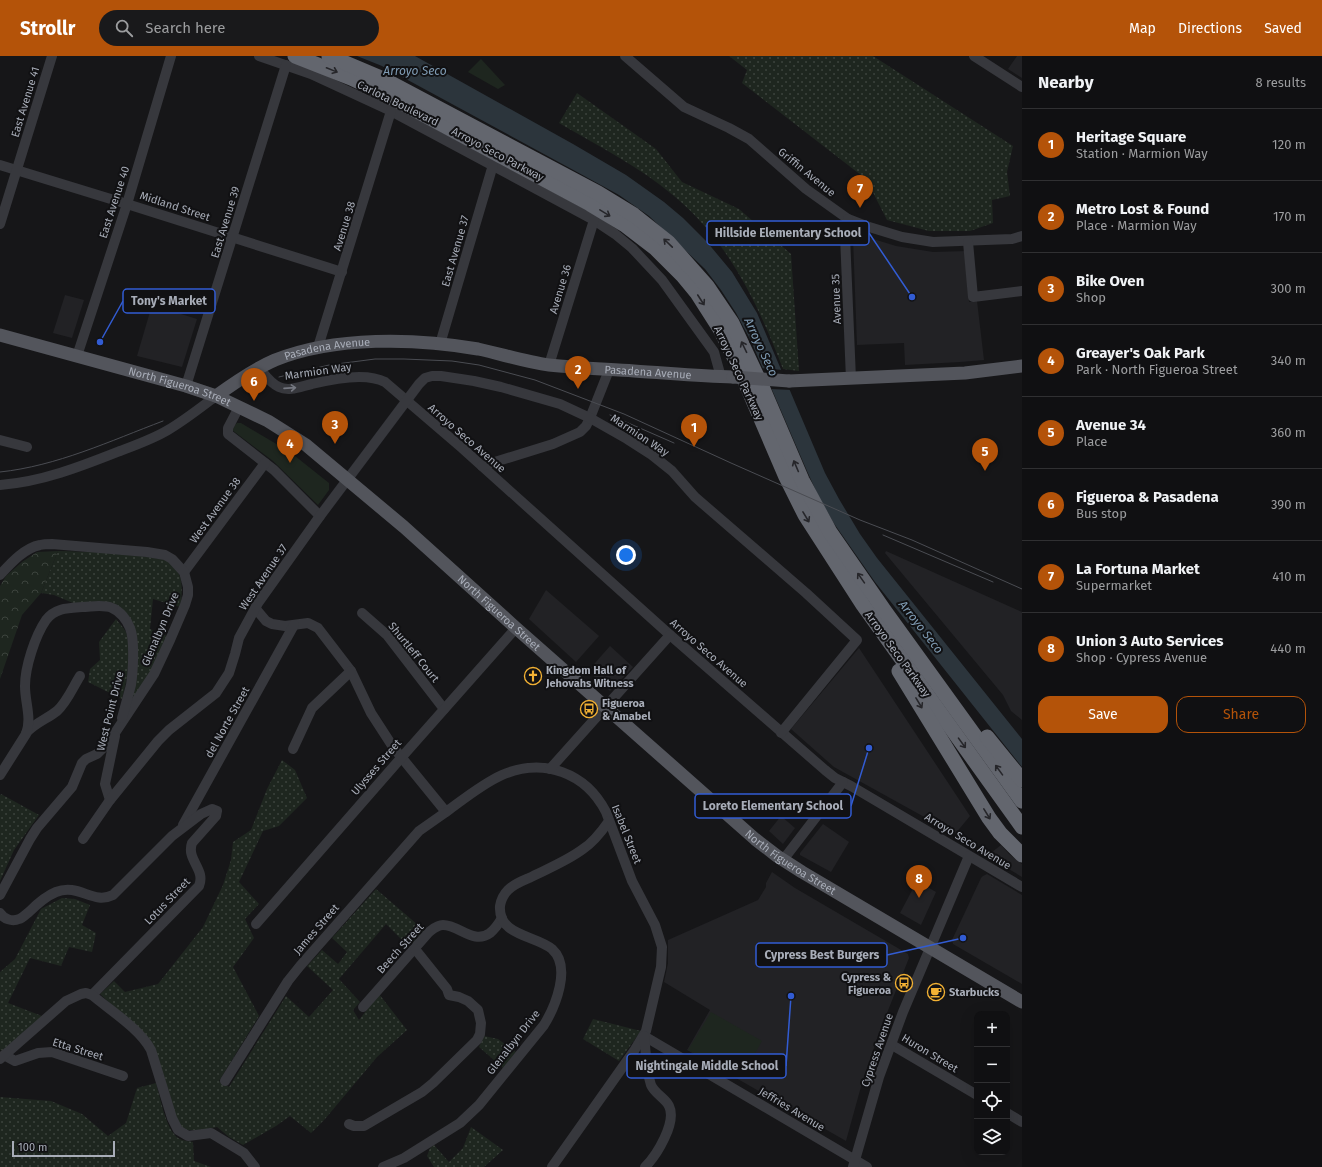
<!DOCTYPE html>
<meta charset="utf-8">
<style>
:root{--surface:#101012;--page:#19191b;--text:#f1f3f6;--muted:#9c9d9f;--line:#303032;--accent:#b45309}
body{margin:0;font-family:"Fira Sans",sans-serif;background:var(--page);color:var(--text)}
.controls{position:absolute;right:12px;bottom:12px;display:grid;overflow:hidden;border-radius:8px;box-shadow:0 4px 16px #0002}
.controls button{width:36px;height:36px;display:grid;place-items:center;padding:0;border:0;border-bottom:1px solid var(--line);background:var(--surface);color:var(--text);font:20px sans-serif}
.scale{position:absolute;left:12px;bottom:10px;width:103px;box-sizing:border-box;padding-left:4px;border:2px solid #a8adb8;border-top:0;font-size:11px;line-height:14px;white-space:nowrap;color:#a8adb8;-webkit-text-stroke:3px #111113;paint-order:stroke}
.you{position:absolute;left:626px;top:499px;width:14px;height:14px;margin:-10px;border:3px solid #fff;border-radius:50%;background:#1a73e8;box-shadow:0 0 0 6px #1a73e833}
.badge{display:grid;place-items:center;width:26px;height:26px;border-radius:50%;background:var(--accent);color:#fff;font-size:13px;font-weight:700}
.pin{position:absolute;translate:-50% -33px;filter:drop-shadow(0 1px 2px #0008)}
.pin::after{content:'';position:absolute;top:21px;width:14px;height:12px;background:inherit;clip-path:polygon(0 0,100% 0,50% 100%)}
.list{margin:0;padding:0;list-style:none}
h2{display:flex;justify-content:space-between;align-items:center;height:52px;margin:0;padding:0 16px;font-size:17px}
h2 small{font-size:13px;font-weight:400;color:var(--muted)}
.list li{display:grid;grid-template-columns:26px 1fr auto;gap:12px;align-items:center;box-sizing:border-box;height:72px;padding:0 16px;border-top:1px solid var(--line)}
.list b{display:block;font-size:15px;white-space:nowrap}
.list p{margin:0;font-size:13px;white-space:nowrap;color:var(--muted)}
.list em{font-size:13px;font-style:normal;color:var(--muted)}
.actions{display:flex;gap:8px;padding:12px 16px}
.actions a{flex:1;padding:9px 0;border:1px solid var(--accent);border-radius:12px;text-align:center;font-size:14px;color:var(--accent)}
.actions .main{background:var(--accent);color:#fff}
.icon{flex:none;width:22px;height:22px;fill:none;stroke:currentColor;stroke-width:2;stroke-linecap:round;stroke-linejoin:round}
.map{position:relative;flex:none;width:1022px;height:1111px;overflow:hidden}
header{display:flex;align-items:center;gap:24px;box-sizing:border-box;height:56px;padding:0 20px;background:var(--accent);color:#fff}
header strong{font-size:19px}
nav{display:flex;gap:22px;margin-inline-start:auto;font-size:14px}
.search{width:280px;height:36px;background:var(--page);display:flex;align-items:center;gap:10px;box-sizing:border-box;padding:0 14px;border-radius:22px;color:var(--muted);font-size:15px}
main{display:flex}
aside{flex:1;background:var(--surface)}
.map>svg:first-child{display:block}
</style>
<header>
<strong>Strollr</strong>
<div class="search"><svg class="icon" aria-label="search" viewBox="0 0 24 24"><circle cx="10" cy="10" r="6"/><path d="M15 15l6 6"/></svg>Search here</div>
<nav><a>Map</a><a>Directions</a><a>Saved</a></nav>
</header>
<main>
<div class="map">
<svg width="1022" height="1111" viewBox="0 0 1022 1111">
<defs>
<pattern id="grass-dots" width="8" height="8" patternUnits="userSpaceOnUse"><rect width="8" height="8" fill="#1e261f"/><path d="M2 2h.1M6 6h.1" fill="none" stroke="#3c433d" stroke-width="1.8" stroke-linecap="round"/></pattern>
<pattern id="forest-crowns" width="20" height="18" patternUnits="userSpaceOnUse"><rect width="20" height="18" fill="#1e261f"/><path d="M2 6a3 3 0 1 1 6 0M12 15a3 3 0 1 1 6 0" fill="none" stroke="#3c433d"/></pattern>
</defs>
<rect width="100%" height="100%" fill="#161618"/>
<!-- built -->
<g fill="#222225">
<path d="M1017 0H1022V22L1008 13Z"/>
<path d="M857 178 896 190 933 196 967 195 969 246 977 245 984 304 960 306 905 309 904 287 857 289 853 182 855 179Z"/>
<path d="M65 239 84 244 72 282 53 277Z"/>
<path d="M152 249 197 263 182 311 137 300Z"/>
<path d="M886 495 1022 556V664L1011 655 1003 639 885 497Z"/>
<path d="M546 534 599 580 576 606 529 563Z"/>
<path d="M610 590 633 611 610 635 588 615Z"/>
<path d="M859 592 970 760 955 778 834 711 791 673Z"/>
<path d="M781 760 795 772 783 788 769 775Z"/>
<path d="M823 768 849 786 831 816 800 799V797Z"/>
<path d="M1001 789 1009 798 1022 808V821L987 800Z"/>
<path d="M772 816 795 832 908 898 909 902 879 977 862 1027 846 1085 687 994 710 954 664 926 668 907V884L758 844 766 831V827Z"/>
<path d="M987 818 1022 839V928L953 888 952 884 981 822 983 820Z"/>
<path d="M917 825 936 836 921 869 900 857Z"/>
</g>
<!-- grass -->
<g fill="url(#grass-dots)">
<path d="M729 0H873L1013 90 1007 116 1010 140 992 144 993 167 970 175H929L887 164 866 123 742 27 747 14Z"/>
<path d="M577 37 656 93 682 126 739 153 791 198 799 315 783 313C758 248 729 186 674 140 640 111 598 90 559 67Z"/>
<path d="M58 495C89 496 122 496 154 502 158 503 165 503 169 506 184 516 183 535 180 551L153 543 150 573 167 580 151 615 130 647 136 622 126 558 73 547 54 539 41 537Z"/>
<path d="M116 563C119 567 124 572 126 576 133 594 127 625 122 643L88 626 90 613 100 604 99 586Z"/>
<path d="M282 704 295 714 307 742 279 770 263 775 239 826 259 848 245 863 254 882 233 911 259 960 219 1025 229 1031 286 940 309 961 333 934 307 910 322 894 338 908 347 896 332 882 376 833 425 875 416 887 407 889 386 868 339 923 360 946 353 954 359 964 379 938 407 974 377 1001 325 1063 311 1077 290 1060 276 1070 243 1089 229 1081 217 1071 202 1074H186L178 1068 143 978 100 938 114 925 125 936 158 928 203 871 223 829 231 804 233 786 251 774 267 733Z"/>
<path d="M1 738 39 759 14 794 0 825V739Z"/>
<path d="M62 842 75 843 90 849 82 869 96 877 92 896 69 891 61 910 30 902 8 947 42 960 3 995 0 994V916L15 903 41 853Z"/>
<path d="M593 963 641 975 619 1005 583 983Z"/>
<path d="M484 980 498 983 516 996 503 1012 479 991Z"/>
<path d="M156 1027C160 1041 165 1067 174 1078 178 1084 186 1085 193 1086L194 1105 211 1111H0V1041L51 1045 82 1058 108 1080 126 1067 137 1032Z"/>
<path d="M471 1071 503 1094 484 1111H434L427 1100 430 1092 434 1089 449 1106 463 1092Z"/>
</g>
<!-- forest -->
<path fill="url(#forest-crowns)" d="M58 495 41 537 22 559 0 623V530L6 520 22 506 37 496Z"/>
<!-- green -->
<g fill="#1e261f">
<path d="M481 3 505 29 498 33 468 16Z"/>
<path d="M237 367H241L290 396 329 427V434L318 449 273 405 232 374 235 369Z"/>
<path d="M711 956 762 985 740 1024 688 994Z"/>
</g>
<!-- water -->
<path fill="#2c353c" d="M357 0H415L573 88 626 119 664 146 683 162 707 186 732 216 757 257 825 417 839 443 860 478 877 502 1022 683V711L875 526 833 466 817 437 807 415 751 285 736 257 721 234 705 213 649 160 619 139 577 116 382 10Z"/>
<!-- pier -->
<path fill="#161618" d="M760 312 783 314 792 334 770 333Z"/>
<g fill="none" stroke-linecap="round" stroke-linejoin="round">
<!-- minor -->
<g stroke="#37383d" stroke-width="10">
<path d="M259 0 311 18 391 55 594 164 615 178 632 192 662 224 714 296 721 321"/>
<path d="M625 0 684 51 729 72 749 83 806 133 848 163 866 170 902 181 933 186 1012 183 1022 180"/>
<path d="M974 0 1022 31"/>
<path d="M0 109 127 148 342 216"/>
<path d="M848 163 845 180 851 323"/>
<path d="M0 168 52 0"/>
<path d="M968 186 973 241 1022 235"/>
<path d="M440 288 493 109"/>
<path d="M318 291 391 55"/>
<path d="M77 300 127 148 171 0"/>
<path d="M549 309 594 164"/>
<path d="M259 312C265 319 271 328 279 331 289 336 302 330 312 328 332 323 366 316 385 326L462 392 670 579 825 714 835 722 851 730 1022 831"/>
<path d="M186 330 286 9"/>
<path d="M239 351 228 372V378L274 414 320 460"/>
<path d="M0 384 27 391"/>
<path d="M482 410 553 388 580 376 586 370 590 362 609 314"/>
<path d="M0 429C42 426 82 410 120 395 136 389 153 383 168 374 185 364 200 352 216 340"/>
<path d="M184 516 265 407"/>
<path d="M0 519C10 508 24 492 40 489 44 488 48 488 52 488L147 496 165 499 172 503 184 516 188 531V539L185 549 170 584 154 618 109 686 97 698 86 703 82 707 72 731 37 772 30 783 0 839"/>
<path d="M255 552 266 565 272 568 285 570 308 567 318 572 351 615 371 657 393 691 446 756C464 743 482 728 502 719 544 701 586 717 606 756L632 825 655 869 662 891 661 911 646 975 634 995 552 1111"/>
<path d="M362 557 387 579 444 653"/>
<path d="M26 677C35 667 47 663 57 655 67 646 73 631 80 620"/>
<path d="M293 693 312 652 351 615"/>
<path d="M550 713 670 579"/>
<path d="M0 719 26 678C32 662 25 647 25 630 25 611 35 580 46 564 55 552 68 552 82 551 91 551 103 548 112 552 120 555 127 564 130 572 135 584 133 616 131 629 128 640 125 651 122 662"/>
<path d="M110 744 105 728 115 680"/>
<path d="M183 769 294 569"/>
<path d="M83 783 110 744 158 685 169 674 216 637 229 617 235 598 239 582 258 547 320 460 419 328 425 322 432 320H441L474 325 501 331 560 348 590 362 627 383 652 399 672 415 695 441 806 537 857 584 781 677"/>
<path d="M783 804 843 726"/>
<path d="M0 857C4 863 12 866 19 863 23 862 26 858 29 856 37 848 46 840 56 836 79 827 93 849 113 839L172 780 201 758 212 753 217 755 216 760 192 787C186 804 206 813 199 830L92 939"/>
<path d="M256 868 401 702 516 572"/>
<path d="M363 951 429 876C433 873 437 869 443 869 459 869 474 889 490 877 495 873 499 867 502 862"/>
<path d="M644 980 867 1111"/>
<path d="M644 980C646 995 646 1014 651 1029 655 1038 665 1042 669 1050 677 1066 657 1099 645 1111"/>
<path d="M892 989 977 1039"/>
<path d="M4 999 15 1005 38 997 52 996 123 1020"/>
<path d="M0 1003 66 945 81 938 86 937 92 939C111 955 140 973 151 994L172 1062 178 1074 188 1080 211 1077 244 1097 255 1111"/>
<path d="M225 1025 288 925 300 910 419 775 446 756"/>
<path d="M1007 1057 1022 1066"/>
<path d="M349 1068 354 1070H364L422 1036 433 1027 477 984 480 978 481 967 478 954 468 945 459 941 449 939 447 933 415 893"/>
<path d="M383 1111 404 1102 460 1067 479 1049 544 969C555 951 572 911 552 893 535 879 498 880 500 850 501 844 504 838 508 834 514 828 522 825 529 822 547 813 567 805 583 793 594 786 602 775 609 765"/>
<path d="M853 1111 879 1021 903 956 969 800"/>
</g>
<!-- major -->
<g stroke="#53555c" stroke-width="13">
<path id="s1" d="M0 279 186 330 216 340 268 365 306 389 404 471 516 572 755 783 777 800 802 816 1022 946"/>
<path d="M789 325 965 317 1022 310"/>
<path id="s2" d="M216 340C234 327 254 313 275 304 335 280 416 282 478 293 502 298 525 306 549 309 577 312 605 313 634 315 667 317 700 320 733 321"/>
</g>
<!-- highway -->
<g stroke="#63666e" stroke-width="15">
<path d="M295 0 351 22 387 39 590 148 625 169 655 192 683 220 697 237 720 273 737 307 786 421 805 459 863 549 1022 771"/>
<path d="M329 0 383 23 598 137 634 159 668 186 707 230 732 267 763 333 802 424 830 476 884 554 1022 745"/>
<path d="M899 615 989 762 1000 777 1022 799"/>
<path d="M987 681 1022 724"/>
</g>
<!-- tram -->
<g stroke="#4a4c52" stroke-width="1">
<path d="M279 321 329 309 375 303H404L452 305 479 309 535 324 624 358 731 407 860 464 912 484 1022 533"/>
<path d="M610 359 674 387"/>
<path d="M0 416C57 410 110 385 163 365"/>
<path d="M883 479 993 526"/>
</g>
<!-- major-bridge -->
<path stroke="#53555c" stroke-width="13" d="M733 321 789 325"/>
</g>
<!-- one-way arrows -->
<defs><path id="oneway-shaft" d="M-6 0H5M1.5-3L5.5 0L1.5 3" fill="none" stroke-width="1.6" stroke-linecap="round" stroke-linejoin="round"/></defs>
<g stroke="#26262a">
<use href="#oneway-shaft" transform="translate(332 14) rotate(22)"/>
<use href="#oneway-shaft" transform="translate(605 157) rotate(31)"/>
<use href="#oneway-shaft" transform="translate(668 187) rotate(-136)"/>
<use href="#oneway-shaft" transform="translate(701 244) rotate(57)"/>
<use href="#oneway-shaft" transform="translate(744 291) rotate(-116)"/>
<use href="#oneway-shaft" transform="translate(796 410) rotate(-113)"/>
<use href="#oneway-shaft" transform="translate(806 461) rotate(59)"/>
<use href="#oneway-shaft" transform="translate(861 522) rotate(-125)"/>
<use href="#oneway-shaft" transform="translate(919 647) rotate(59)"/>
<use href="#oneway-shaft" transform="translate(962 687) rotate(54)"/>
<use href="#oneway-shaft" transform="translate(999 714) rotate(-126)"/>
<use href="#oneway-shaft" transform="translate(987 758) rotate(58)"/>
</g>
<use stroke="#757881" href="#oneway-shaft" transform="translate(290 332) rotate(-4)"/>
<!-- icons -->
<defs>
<g id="church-ring" transform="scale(0.9)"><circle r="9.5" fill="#111113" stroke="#f2b134" stroke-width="1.5"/><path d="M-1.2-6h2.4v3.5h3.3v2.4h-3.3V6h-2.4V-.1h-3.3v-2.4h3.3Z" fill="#f2b134"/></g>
<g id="bus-ring" transform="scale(0.9)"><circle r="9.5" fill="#111113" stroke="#f2b134" stroke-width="1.5"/><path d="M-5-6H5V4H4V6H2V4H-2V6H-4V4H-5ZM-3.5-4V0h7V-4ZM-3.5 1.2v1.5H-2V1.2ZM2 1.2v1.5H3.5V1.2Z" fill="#f2b134"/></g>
<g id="cafe-ring" transform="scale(0.9)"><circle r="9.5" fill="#111113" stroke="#f2b134" stroke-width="1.5"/><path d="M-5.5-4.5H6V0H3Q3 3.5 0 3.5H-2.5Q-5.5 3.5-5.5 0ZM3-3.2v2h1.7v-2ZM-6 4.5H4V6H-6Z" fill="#f2b134"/></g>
</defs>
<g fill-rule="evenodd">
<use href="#church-ring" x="533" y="620"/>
<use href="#bus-ring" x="589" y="653"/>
<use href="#bus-ring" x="904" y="927"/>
<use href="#cafe-ring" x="936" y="936"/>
</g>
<g text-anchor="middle" stroke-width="4" stroke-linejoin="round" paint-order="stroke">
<!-- street labels -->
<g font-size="11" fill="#a8adb8" stroke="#111113">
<text transform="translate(25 46) rotate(-73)" y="4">East Avenue 41</text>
<text transform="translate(398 47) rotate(26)" y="4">Carlota Boulevard</text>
<text transform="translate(498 98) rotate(28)" y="4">Arroyo Seco Parkway</text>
<text transform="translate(807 116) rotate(39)" y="4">Griffin Avenue</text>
<text transform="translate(114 146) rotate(-72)" y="4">East Avenue 40</text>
<text transform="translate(175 150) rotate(18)" y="4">Midland Street</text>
<text transform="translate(225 166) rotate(-73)" y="4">East Avenue 39</text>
<text transform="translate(344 170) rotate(-73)" y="4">Avenue 38</text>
<text transform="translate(455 195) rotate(-74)" y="4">East Avenue 37</text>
<text transform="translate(560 233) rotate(-73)" y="4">Avenue 36</text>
<text transform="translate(836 243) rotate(-92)" y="4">Avenue 35</text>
<text dy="4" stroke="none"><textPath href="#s2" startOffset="123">Pasadena Avenue</textPath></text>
<text transform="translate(318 315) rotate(-8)" y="4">Marmion Way</text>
<text dy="4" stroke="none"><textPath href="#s2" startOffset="447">Pasadena Avenue</textPath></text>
<text transform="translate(739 317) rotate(65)" y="4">Arroyo Seco Parkway</text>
<text dy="4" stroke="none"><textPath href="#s1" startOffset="187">North Figueroa Street</textPath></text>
<text transform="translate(640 379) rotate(33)" y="4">Marmion Way</text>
<text transform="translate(467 382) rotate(41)" y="4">Arroyo Seco Avenue</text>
<text transform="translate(215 454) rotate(-54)" y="4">West Avenue 38</text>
<text transform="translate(263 521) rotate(-56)" y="4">West Avenue 37</text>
<text dy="4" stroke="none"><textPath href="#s1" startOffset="583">North Figueroa Street</textPath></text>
<text transform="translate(160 573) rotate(-67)" y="4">Glenalbyn Drive</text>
<text transform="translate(414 596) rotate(51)" y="4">Shurtleff Court</text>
<text transform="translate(709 597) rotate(41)" y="4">Arroyo Seco Avenue</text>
<text transform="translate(898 598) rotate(54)" y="4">Arroyo Seco Parkway</text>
<text transform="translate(110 655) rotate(-76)" y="4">West Point Drive</text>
<text transform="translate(227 666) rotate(-61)" y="4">del Norte Street</text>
<text transform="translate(376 711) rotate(-49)" y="4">Ulysses Street</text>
<text transform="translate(627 778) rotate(68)" y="4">Isabel Street</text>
<text transform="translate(968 785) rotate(31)" y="4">Arroyo Seco Avenue</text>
<text dy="4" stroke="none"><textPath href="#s1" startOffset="967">North Figueroa Street</textPath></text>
<text transform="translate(167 845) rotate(-46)" y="4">Lotus Street</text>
<text transform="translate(316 873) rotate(-49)" y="4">James Street</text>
<text transform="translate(400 892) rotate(-48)" y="4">Beech Street</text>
<text transform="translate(513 986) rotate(-52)" y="4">Glenalbyn Drive</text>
<text transform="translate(78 993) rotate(17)" y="4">Etta Street</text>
<text transform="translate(877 994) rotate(-71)" y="4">Cypress Avenue</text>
<text transform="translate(930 997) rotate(31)" y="4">Huron Street</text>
<text transform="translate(792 1053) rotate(31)" y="4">Jeffries Avenue</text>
</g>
<!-- poi labels -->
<g font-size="11" font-weight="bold" fill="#a8adb8" stroke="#111113" text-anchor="start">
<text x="546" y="618">Kingdom Hall of<tspan x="546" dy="13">Jehovahs Witness</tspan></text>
<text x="602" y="651">Figueroa<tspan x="602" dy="13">&amp; Amabel</tspan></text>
<text x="891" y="925" text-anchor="end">Cypress &amp;<tspan x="891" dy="13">Figueroa</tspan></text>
<text x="949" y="940">Starbucks</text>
</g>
<!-- water labels -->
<g font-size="12" font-style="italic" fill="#7f9bb3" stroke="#111113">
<text x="415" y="19">Arroyo Seco</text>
<text transform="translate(761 291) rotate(65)" y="4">Arroyo Seco</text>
<text transform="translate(921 571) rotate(52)" y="4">Arroyo Seco</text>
</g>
</g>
<!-- callouts -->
<path fill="none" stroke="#325cd3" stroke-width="1.5" d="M912 241L869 177M100 286L123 245M869 692L851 750M963 882L887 899M791 940L786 1010"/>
<g fill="#325cd3" stroke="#111113" stroke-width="1.5">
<circle cx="912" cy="241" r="4"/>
<circle cx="100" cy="286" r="4"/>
<circle cx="869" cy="692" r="4"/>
<circle cx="963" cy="882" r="4"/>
<circle cx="791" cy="940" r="4"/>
</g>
<g fill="#111113" stroke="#325cd3" stroke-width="1.5">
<rect x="707" y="165" width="162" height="24" rx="4"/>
<rect x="123" y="233" width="92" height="24" rx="4"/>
<rect x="695" y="738" width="156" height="24" rx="4"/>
<rect x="756" y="887" width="131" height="24" rx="4"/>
<rect x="627" y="998" width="159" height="24" rx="4"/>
</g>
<g font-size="12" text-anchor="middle" font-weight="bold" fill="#a8adb8">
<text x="788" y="181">Hillside Elementary School</text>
<text x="169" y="249">Tony's Market</text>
<text x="773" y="754">Loreto Elementary School</text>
<text x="822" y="903">Cypress Best Burgers</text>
<text x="707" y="1014">Nightingale Middle School</text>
</g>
</svg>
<div class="controls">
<button>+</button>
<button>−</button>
<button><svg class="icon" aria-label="locate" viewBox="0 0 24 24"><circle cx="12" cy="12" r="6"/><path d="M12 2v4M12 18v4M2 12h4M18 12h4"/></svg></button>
<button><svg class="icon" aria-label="layers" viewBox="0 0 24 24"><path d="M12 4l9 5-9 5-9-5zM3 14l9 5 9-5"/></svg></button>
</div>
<div class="scale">100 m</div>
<div class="you"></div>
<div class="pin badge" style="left:694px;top:391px">1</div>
<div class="pin badge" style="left:578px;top:333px">2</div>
<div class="pin badge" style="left:335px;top:388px">3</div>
<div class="pin badge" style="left:290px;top:407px">4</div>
<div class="pin badge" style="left:985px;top:415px">5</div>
<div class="pin badge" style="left:254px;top:345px">6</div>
<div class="pin badge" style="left:860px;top:152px">7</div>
<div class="pin badge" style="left:919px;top:842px">8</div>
</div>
<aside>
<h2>Nearby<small>8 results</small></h2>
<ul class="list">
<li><span class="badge">1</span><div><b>Heritage Square</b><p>Station · Marmion Way</p></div><em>120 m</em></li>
<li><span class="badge">2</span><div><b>Metro Lost &amp; Found</b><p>Place · Marmion Way</p></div><em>170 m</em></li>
<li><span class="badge">3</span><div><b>Bike Oven</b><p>Shop</p></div><em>300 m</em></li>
<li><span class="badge">4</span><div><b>Greayer's Oak Park</b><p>Park · North Figueroa Street</p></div><em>340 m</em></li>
<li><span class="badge">5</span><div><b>Avenue 34</b><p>Place</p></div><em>360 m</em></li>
<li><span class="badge">6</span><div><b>Figueroa &amp; Pasadena</b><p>Bus stop</p></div><em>390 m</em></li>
<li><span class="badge">7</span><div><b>La Fortuna Market</b><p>Supermarket</p></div><em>410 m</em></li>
<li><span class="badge">8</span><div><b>Union 3 Auto Services</b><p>Shop · Cypress Avenue</p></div><em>440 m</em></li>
</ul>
<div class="actions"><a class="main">Save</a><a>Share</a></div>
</aside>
</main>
